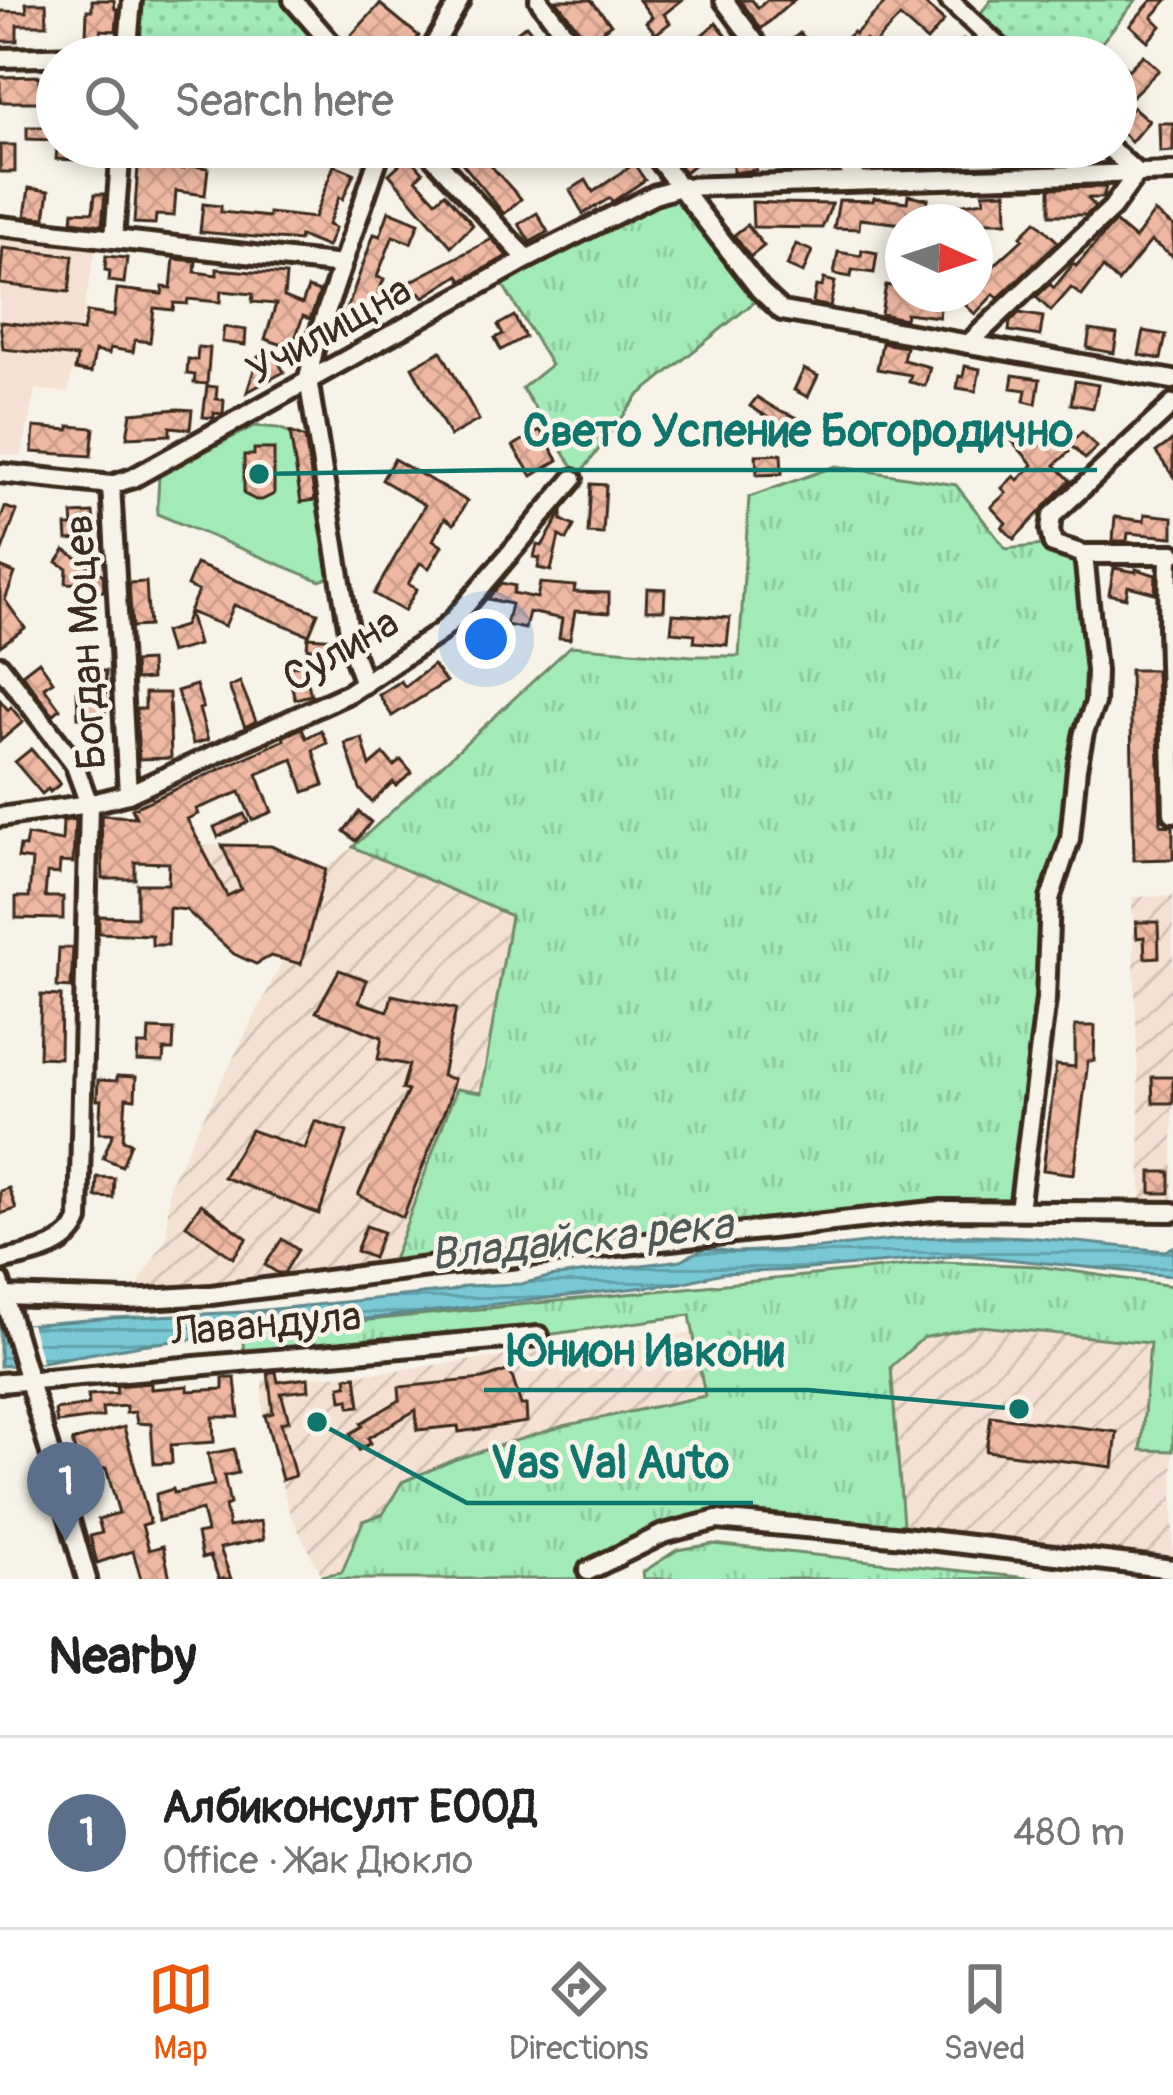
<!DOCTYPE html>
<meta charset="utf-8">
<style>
:root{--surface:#fff;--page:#f6f6f6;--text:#222;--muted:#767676;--line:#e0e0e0;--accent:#ea580c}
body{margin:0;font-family:Pangolin,sans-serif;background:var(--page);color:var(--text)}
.compass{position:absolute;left:885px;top:204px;width:108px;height:108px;border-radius:50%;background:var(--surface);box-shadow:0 6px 18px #0003;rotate:93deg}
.you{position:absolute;left:486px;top:639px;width:42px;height:42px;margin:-30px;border:9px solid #fff;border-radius:50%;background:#1a73e8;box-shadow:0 0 0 18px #1a73e833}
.badge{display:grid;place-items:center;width:78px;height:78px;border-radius:50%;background:var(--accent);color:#fff;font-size:39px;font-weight:700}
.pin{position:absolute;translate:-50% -99px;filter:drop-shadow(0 3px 6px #0008)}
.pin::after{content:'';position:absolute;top:63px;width:42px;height:36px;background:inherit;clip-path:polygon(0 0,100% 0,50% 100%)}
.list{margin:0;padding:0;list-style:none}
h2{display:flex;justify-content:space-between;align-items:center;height:156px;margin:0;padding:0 48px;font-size:51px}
h2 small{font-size:39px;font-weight:400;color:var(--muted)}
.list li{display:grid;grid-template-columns:78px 1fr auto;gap:36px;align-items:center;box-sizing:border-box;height:192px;padding:0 48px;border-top:3px solid var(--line)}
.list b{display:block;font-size:45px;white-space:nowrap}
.list p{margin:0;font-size:39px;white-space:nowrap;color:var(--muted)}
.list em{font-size:39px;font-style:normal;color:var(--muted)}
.icon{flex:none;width:66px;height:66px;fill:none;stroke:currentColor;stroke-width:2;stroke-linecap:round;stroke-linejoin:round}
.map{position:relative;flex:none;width:1173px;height:1579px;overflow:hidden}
.search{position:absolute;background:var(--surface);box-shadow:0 6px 18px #0003;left:36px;right:36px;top:36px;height:132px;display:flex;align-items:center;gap:30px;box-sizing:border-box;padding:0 42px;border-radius:66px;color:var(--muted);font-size:45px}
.sheet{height:348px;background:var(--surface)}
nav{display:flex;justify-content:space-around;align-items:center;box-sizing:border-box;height:168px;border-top:3px solid var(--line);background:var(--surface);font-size:33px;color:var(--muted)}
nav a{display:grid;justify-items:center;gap:6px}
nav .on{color:var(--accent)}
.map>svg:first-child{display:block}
</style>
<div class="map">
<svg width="1173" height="1579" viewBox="0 0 1173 1579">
<defs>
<pattern id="industrial-furrows" width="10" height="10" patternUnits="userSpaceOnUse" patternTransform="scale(3)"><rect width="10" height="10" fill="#f4e1d3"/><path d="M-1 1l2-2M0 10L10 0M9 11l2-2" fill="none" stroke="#d2c1b5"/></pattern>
<pattern id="grass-tufts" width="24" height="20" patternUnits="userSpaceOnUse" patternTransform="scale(3)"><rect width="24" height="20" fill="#a2eab8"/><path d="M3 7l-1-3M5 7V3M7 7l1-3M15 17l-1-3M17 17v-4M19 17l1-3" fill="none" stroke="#8cc99e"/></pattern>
<pattern id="park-dots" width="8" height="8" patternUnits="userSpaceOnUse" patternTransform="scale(3)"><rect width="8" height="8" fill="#a2eab8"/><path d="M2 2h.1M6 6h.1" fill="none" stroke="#8cc99e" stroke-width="1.8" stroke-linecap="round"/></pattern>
<pattern id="water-rules" width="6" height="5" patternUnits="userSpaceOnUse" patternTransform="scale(3)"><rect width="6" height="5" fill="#79c8d6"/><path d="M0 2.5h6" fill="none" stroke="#64a3ad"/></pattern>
<pattern id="building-cross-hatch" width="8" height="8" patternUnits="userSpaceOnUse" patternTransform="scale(3)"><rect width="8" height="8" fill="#eeb8a2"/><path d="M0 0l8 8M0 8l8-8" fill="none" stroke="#cd9e8b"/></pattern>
</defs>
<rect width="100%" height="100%" fill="#f7f3e8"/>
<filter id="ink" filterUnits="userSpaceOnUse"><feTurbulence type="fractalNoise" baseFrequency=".00833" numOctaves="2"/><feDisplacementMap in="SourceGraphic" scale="24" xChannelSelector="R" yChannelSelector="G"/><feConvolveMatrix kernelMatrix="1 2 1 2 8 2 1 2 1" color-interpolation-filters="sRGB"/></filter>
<g filter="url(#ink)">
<!-- built -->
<path fill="#f4e1d3" d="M0 236 96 247 68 393 35 389 22 456 0 454Z"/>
<!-- industrial -->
<g fill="url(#industrial-furrows)">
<path d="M205 845 271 846 326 869 353 847 511 915 481 1094 456 1090 388 1274 129 1300 167 1236 169 1185 283 960 271 956 256 964 234 954 186 910 185 859Z"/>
<path d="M1173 896V1212H1142L1132 897Z"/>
<path d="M981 1326 1150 1343 1141 1450 1173 1451V1569L904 1537 891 1367 923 1338Z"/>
<path d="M693 1333 706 1396 563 1426 456 1459 403 1482 383 1514 363 1522 342 1573 322 1576 289 1512 263 1413 262 1380 379 1372Z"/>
</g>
<!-- grass -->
<g fill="url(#grass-tufts)" stroke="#6e8a6b" stroke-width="3">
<path d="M680 187 760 290 752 304 638 396 579 476 522 388 551 365 497 275Z"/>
<path d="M836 466 956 485 1006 549 1053 544 1084 554 1096 671 1059 869 1019 1210 388 1274 456 1089 481 1093 511 916 353 847 571 646 692 656H739L749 497Z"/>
<path d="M942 1262 1037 1266 1173 1286V1451L1141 1450 1150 1343 981 1326 923 1338 891 1367 904 1537 717 1520 588 1571 581 1579H323L322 1576 342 1572 363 1521 383 1514 402 1482 456 1459 563 1426 705 1396 690 1315 539 1336 245 1361 242 1333Z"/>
<path d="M713 1544 1037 1579H644L643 1572 677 1550Z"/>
</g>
<!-- park -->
<g fill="url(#park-dots)" stroke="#6e8a6b" stroke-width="3">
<path d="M132 0H293L317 27 288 57 128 55Z"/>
<path d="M991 0H1136L1090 57H1010L973 23Z"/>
</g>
<!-- garden -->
<path fill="#a2eab8" stroke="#6e8a6b" stroke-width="3" d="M254 426 278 428 308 439 330 577 320 581 157 514 159 476Z"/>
<!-- water -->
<path fill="url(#water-rules)" stroke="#60898c" stroke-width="3" d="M970 1235 1029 1237 1165 1251 1173 1247V1276L966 1255 799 1270 722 1273 681 1283 242 1333 141 1345 42 1362 0 1366V1327L113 1318 245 1312 451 1291 465 1286 521 1284 549 1277 681 1260 705 1248 734 1252 812 1249 892 1240Z"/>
<!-- pier -->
<path fill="#f7f3e8" d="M31 1324 42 1362 10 1365 0 1327Z"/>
<!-- building -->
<g fill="url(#building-cross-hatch)" stroke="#3b2a1e" stroke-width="3">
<path d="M92 0H114L115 9H118L116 31 101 30V37H86L87 10H92Z"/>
<path d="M556 0H591L611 24 588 42Z"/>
<path d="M639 0H682L664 14 670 23 656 34 646 22 652 17Z"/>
<path d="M740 0H752L758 8 767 0H794L761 29Z"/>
<path d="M888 0H920L944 21 927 41 900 17 872 46 865 39 847 57H825L853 32 855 34Z"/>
<path d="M1152 0H1167L1152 17 1161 26 1148 41 1130 25Z"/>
<path d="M26 3H46L47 25H17V41H0V11L27 12Z"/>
<path d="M380 4 419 36 409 49 415 54 414 57H388L374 47 370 55 346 41Z"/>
<path d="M716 23 730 40 708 57H676Z"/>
<path d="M526 25 538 40 551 57H514L503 43Z"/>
<path d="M800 33 821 57H779L777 52Z"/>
<path d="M655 37 672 57H630Z"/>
<path d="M963 40 983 57H948Z"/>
<path d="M1143 55 1159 70 1124 104 1116 96V58L1128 70Z"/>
<path d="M39 76V102H0V77Z"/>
<path d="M1133 107 1149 121 1131 142 1116 126Z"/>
<path d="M1159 123H1173V151L1160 152Z"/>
<path d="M27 127H53V140L27 139Z"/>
<rect x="0" y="145" width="15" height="27"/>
<path d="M57 147H100L99 161 56 159Z"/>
<path d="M449 147H474L521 199 504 214Z"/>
<path d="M676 147H751V150H757L756 170 733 173V164L697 162 685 172 669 152Z"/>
<path d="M777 147H807L815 158 797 171Z"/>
<path d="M873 147H958L957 162 937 161 936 151 934 161H927L926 164 903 162V166L872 165Z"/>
<path d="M409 156 423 172 416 179 436 201 445 193 473 225 451 246 389 174Z"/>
<path d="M634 164 645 180 612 202 610 198 583 214 570 190 586 180 593 192Z"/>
<path d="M184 165 208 168 205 195 176 191 174 216 156 215 155 224 134 223 138 166 184 169Z"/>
<path d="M334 165 354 173 343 199 339 197 328 225 335 228 327 247 300 236 299 241 200 232 203 204 221 206V212L269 217V213L314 218Z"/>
<path d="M1106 187 1103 198H1088L1095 207 1086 215H1050V188Z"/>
<path d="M29 188 49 191 45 218 25 216Z"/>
<path d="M1006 192 1007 222H946L944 207 984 201 983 193Z"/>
<path d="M95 194H105L102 225 72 221 73 211 93 212Z"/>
<path d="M908 195 928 199 924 222H903V224L860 219 859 229 834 228 839 200 873 201 874 198 907 202Z"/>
<path d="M752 202 776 203 832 204 822 228 753 227Z"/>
<path d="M389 211 419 223 411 243 393 236 377 277 384 279 372 309 376 311 370 326 363 323 360 330 342 323 374 234 380 236Z"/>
<path d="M1154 212 1173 226V257L1151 241 1118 282 1103 268 1082 296 1071 288 1051 311 1036 297 1050 284 1054 288 1073 264 1076 266 1115 222 1135 239Z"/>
<path d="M537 213 548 232 530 242 519 224Z"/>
<path d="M1036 221 1058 242 998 298 994 294 975 314 961 301 968 294H975V283L1023 239 1021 236Z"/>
<path d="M747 225 764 246 750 257 734 235Z"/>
<path d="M492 239 507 256 462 281 459 275 424 297 420 292 410 298 402 286Z"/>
<path d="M796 244 812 251 803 273 787 266Z"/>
<path d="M3 248 73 256 69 292 0 284Z"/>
<path d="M862 250 877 253 874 273 852 270 851 277 834 274 838 252 861 256Z"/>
<path d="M106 256 127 258 124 283 109 281 110 271 105 270Z"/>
<path d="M174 259 196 261 195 272 217 275V269L286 275 284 297 302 304 308 288 320 292 310 319 303 316 292 348 265 339 276 304 252 302 253 294 221 291 220 302 188 299 187 304 174 303 173 310 154 308 150 342 135 340 133 352 110 348 109 354 95 351 91 373 75 370 77 357 3 349 0 322 83 331 87 312 114 316 117 289 162 294 163 287 171 288Z"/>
<path d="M824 279 835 282 830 307 813 303 816 286 822 287Z"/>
<path d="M886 285 903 288V294H942L939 317 906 313 905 319 881 314Z"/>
<path d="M1019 313 1043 317 1040 336 1009 331 1010 322Z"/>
<path d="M514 316 525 337 501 350 495 338 503 334 498 325Z"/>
<path d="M224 327 246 330 245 345 222 342Z"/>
<path d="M1090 330 1117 334 1114 353 1087 348Z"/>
<path d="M1144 331 1166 335 1161 359 1139 355Z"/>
<path d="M882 343 906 347 903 360 930 367 925 386 909 382 911 375 877 369Z"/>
<path d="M198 347 210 348 207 384 194 383 195 375 187 374 188 359 197 360Z"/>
<path d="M272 350 284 372 247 392 258 357Z"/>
<path d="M441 351 479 420 450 436 412 367Z"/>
<path d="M965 366 980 369 976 391 957 388 959 376 963 377Z"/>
<path d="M804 369 818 376 808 397 794 390Z"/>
<path d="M1013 375 1040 379 1036 404 1024 401 1026 390 1011 388Z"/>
<path d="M1075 381 1098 385 1093 408 1071 404Z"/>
<path d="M207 386 217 387 216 399 224 400 223 414 214 413V418L203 417Z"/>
<path d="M757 397 776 409 813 424 804 446 776 435 780 425 750 406Z"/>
<path d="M178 409 192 410 190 429 170 427V435L127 437 131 413Z"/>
<path d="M69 426 94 428 91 456 32 452 34 427 69 430Z"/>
<path d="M1049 429 1069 452 1055 465 1070 480 1014 539 1002 527 1006 523 991 507 1006 493 1002 488 1014 476 1018 480 1033 465 1012 441 1022 432 1033 444Z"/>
<path d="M540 430 558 460 532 476 513 446Z"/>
<path d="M290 432 305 438 315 500 301 502Z"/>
<path d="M1082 432 1097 447 1085 459 1070 444Z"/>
<path d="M1173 440V476L1156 452Z"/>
<path d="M254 449H274V494L262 500H256L244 494V455H254Z"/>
<path d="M781 454 782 474 757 475 756 455Z"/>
<path d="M394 459 467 501 454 524 445 518 433 540 442 546 429 568 420 563 408 584 417 589 404 611 374 594 425 505 382 480Z"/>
<path d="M591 484 606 485 603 534 588 533Z"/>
<path d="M5 507 17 511 1 553 0 521Z"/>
<path d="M562 512V520L574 526 567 540 559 536 551 571 538 568 540 558 534 557 537 545 542 546Z"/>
<path d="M93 513 95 538 67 540 66 526H73L72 514Z"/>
<path d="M1145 514 1173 517V537L1128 533 1127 541H1113L1115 517 1144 521Z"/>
<path d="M65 550 103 575 104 591 93 592 92 584 66 583 67 568 57 562Z"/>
<path d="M196 564 318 613 309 635 234 605 225 626 189 612 198 591 187 586Z"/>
<path d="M0 567 15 573 5 600 25 628 0 646Z"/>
<path d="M1114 568 1136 572V569L1156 575 1155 593 1128 586 1126 598 1109 594Z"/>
<path d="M146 582 149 626 132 627 129 583Z"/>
<path d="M501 583 515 586 513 593 537 598 540 583 575 586 574 592 609 593V613L575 611 570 639 559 638 562 619 529 612 525 629 506 625 511 604 488 599Z"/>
<path d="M647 588 665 589 664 610H646Z"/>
<path d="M189 612 198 645 170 653 164 632 184 626Z"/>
<path d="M673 614 730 618 727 645 694 642 695 634 671 632Z"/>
<path d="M308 637 337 639 339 650 307 648Z"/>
<path d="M39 661 53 681 44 687 60 709 53 715 22 674Z"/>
<path d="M150 661 151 679 135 680 134 662Z"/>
<path d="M303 664 311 695 295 699 287 668Z"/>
<path d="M433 665 446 682 392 716 379 695 401 681 405 687Z"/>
<path d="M1130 670H1156L1161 825 1173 826V859L1134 860Z"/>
<path d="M89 671H106L105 716 78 717 77 688H90Z"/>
<path d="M240 682 256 721 245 727 229 687Z"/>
<path d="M196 685 203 708 199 709 208 740 193 744 177 691Z"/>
<path d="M145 693H169L171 758 139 759 136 709H145Z"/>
<path d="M0 700 8 710 11 707 23 722 0 741Z"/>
<path d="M302 728 306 738 321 730 327 743 313 750 324 785 304 792 293 759 257 774 272 812 252 820 240 792 196 809 198 814 187 819 227 896 241 889 222 845 271 846 326 869 301 964 271 956 256 964 234 954 186 910 169 908 168 945H152V935L99 933V916L137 917V884H168L169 863 135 862V879H103L101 815 136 817 132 809 284 740 283 737Z"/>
<path d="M362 738 370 766 384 754 394 766 401 760 412 773 396 786 393 782 372 802 360 789 345 743Z"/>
<path d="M31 749 60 784 50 792 48 789 42 794 15 762Z"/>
<path d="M359 812 371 822 356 841 344 831Z"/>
<path d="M244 814 248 822 218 837 214 827Z"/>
<path d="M75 819 73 863 60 862 59 874 47 873 45 897H63V919L16 918V897H29L32 860 18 858 20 846 25 847 27 835 62 841 63 821Z"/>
<path d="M1136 922H1158L1159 957 1145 958 1144 937 1137 938Z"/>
<path d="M59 948H73L71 988 57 987Z"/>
<path d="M339 970 367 980 359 1002 388 1011 392 995 456 1009 442 1076 454 1079 448 1102 403 1217 358 1195 408 1091 402 1089 409 1065 378 1059 382 1037 316 1012Z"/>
<path d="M41 995 61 996 60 1058 39 1057Z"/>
<path d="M1075 1026H1095L1094 1061H1088L1074 1174 1043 1170 1056 1065 1075 1067Z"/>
<path d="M149 1029 174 1030 173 1050H164L163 1062 137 1061 138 1045H148Z"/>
<path d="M117 1076 136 1077 135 1099 126 1098 123 1140 131 1143 122 1166 103 1158 113 1133H99L101 1100H97L98 1080 117 1081Z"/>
<path d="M1152 1077H1173V1103H1153Z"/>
<path d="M315 1121 347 1132 319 1214 223 1177 251 1130 305 1149Z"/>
<rect x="1151" y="1172" width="19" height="21"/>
<path d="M97 1177 114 1178 113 1198 96 1197Z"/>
<path d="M9 1188 16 1209 0 1214V1191Z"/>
<path d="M201 1204 247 1238 233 1258 186 1225Z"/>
<path d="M366 1226 383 1232 373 1258 356 1251Z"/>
<path d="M282 1239 298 1250 284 1273H278L265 1265Z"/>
<path d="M510 1370 521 1405H526L527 1422 459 1432 458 1426 417 1430 416 1410 368 1438 371 1443 359 1450 350 1434 363 1426 361 1423 400 1400 399 1387 483 1379Z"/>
<path d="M268 1372H276L278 1382 308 1378 309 1390 281 1393 289 1421 281 1423 295 1476 282 1480 265 1415 273 1413Z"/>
<path d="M356 1376 360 1406 350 1407 349 1399 342 1400 340 1386 347 1385 346 1377Z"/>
<path d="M223 1378H235L239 1417H213L214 1442 171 1445 172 1463 154 1464 151 1424 137 1423 135 1412 126 1413V1406L102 1408 103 1417 57 1423 55 1410 89 1405 88 1395 117 1393 116 1386 151 1383V1389L188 1386V1391L223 1389Z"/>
<path d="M991 1416 1117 1432 1113 1467 986 1451Z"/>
<path d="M124 1427 150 1523 142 1525 149 1550 163 1546 170 1579H141L133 1551 97 1563 90 1536 102 1533 98 1519 119 1513 106 1468 82 1475 72 1441Z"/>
<path d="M234 1449 238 1473 224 1476 230 1504 225 1506 229 1527 261 1521 264 1539 220 1548 231 1579H219L210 1556 202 1558 197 1534 207 1532 202 1510 158 1521 156 1494 173 1489 174 1493 214 1485 208 1454Z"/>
</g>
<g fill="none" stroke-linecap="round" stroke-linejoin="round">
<!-- minor casing -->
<g stroke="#3b2a1e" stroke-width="26">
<g id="minor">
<path d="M293 0 343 57"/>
<path d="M539 0 582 57"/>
<path d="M724 0 766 57"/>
<path d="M949 0 1010 57"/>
<path d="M127 57 132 0"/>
<path d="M427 57 460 0"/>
<path d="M0 58 128 55"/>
<path d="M424 147 527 259"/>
<path d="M649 147 760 290 782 311 1173 380"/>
<path d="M833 147 858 181"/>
<path d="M0 226 342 265"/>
<path d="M114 239 121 147"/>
<path d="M968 344 1112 208 1137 173 1108 147"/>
<path d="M1173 404 1052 516 1050 530 1053 544 1084 554H1173"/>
<path d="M0 473 111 485 133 478 527 259 654 195 680 187 1173 172"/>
<path d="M111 485 128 794"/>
<path d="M1169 554 1168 626 1173 813"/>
<path d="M0 666 74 763 89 804 79 1220C67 1250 29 1254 0 1261"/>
<path d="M364 684 352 650 308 379 315 345 382 147"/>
<path d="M0 817 89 804 128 794 349 693 439 633 454 619 573 479"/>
<path d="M1019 1210 1046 999 1050 899 1070 839 1077 768 1084 732 1095 703 1096 671 1084 554"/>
<path d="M0 1282 87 1579"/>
<path d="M4 1296 129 1300 211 1295 428 1267 941 1210 1173 1212"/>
<path d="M0 1383 539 1336"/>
<path d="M588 1571 663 1534 717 1520 904 1537 1173 1569"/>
</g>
</g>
<!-- minor -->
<use href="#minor" stroke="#f7f3e8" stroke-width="16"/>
</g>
</g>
<g text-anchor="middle" stroke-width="9" stroke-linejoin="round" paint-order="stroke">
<!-- street labels -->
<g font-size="42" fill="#3b2a1e" stroke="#f7f3e8">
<text transform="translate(328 329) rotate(-29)" y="15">Училищна</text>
<text transform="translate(84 642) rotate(-93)" y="15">Богдан Моцев</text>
<text transform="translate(340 649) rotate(-30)" y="15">Сулина</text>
<text transform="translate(266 1323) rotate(-5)" y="15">Лавандула</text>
</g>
<!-- water labels -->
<g font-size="45" font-style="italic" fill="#4e5955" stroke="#f7f3e8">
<text transform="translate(581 1238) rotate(-6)" y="16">Владайска река</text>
</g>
</g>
<!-- callouts -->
<path fill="none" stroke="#0f766e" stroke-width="4.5" d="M259 474L499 470H1097M1019 1409L808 1390H484M317 1422L467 1503H753"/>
<g fill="#0f766e" stroke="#f7f3e8" stroke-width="4.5">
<circle cx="259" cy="474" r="12"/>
<circle cx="1019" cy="1409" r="12"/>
<circle cx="317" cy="1422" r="12"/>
</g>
<g font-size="45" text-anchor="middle" font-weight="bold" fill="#0f766e" stroke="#f7f3e8" stroke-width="9" stroke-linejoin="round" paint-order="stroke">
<text x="798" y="446">Свето Успение Богородично</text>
<text x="646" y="1366">Юнион Ивкони</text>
<text x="610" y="1478">Vas Val Auto</text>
</g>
</svg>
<svg class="compass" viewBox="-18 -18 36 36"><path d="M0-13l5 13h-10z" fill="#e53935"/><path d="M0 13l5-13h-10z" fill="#767676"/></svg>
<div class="you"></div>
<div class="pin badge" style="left:66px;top:1541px;background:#5c6f8a">1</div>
<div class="search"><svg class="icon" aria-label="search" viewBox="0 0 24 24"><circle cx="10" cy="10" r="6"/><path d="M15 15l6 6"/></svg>Search here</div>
</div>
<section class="sheet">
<h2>Nearby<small></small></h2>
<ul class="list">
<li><span class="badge" style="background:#5c6f8a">1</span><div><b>Албиконсулт ЕООД</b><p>Office · Жак Дюкло</p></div><em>480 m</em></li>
</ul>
</section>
<nav>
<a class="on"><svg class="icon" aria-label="map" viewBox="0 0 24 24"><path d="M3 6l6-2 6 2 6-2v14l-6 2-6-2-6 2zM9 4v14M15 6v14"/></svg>Map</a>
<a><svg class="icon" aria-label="directions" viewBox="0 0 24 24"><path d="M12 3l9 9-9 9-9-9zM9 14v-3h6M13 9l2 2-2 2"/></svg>Directions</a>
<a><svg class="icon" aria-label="saved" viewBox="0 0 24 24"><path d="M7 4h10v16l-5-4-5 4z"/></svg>Saved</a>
</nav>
